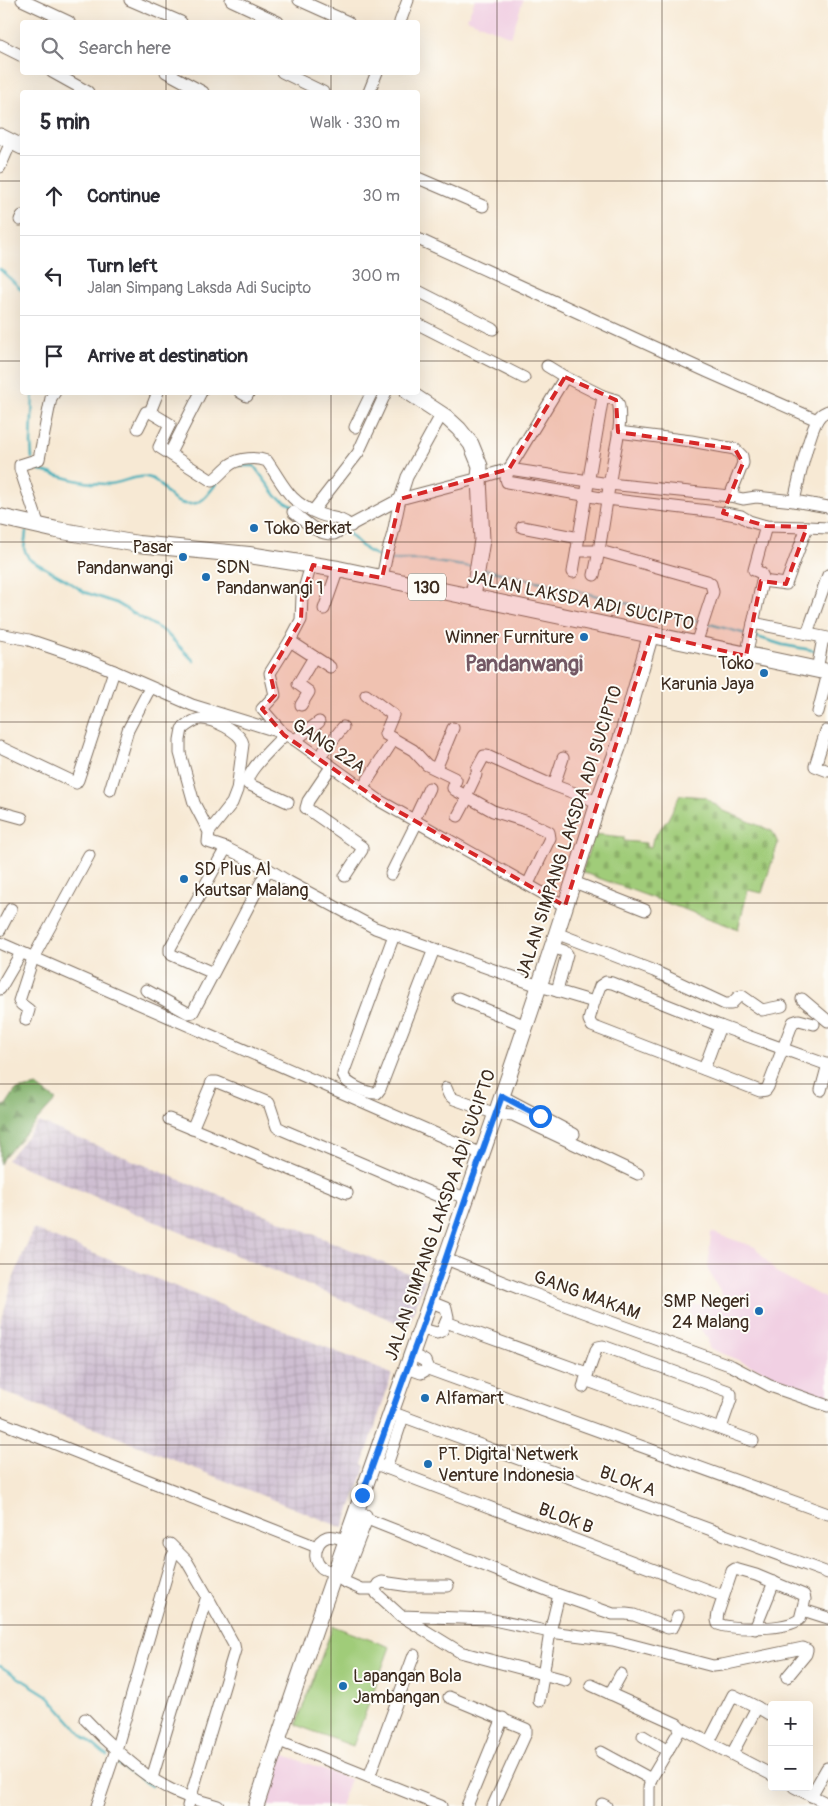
<!DOCTYPE html>
<meta charset="utf-8">
<style>
:root{--surface:#fff;--page:#f7f7f7;--text:#2b2b33;--muted:#7c7c81;--line:#e1e1e2}
body{margin:0;font-family:Pangolin,sans-serif;background:var(--page);color:var(--text)}
.controls{position:absolute;right:15px;bottom:15px;display:grid;overflow:hidden;border-radius:5px;box-shadow:0 5px 20px #0002}
.controls button{width:45px;height:45px;display:grid;place-items:center;padding:0;border:0;border-bottom:1px solid var(--line);background:var(--surface);color:var(--text);font:25px sans-serif}
.stop{position:absolute;width:15px;height:15px;margin:-11px;border:4px solid #1a73e8;border-radius:50%;background:#fff}
.stop.end{background:#1a73e8;border-color:#fff;box-shadow:0 1px 5px #0008}
.list{margin:0;padding:0;list-style:none}
h2{display:flex;justify-content:space-between;align-items:center;height:65px;margin:0;padding:0 20px;font-size:21px}
h2 small{font-size:16px;font-weight:400;color:var(--muted)}
.list li{display:grid;grid-template-columns:32px 1fr auto;gap:15px;align-items:center;box-sizing:border-box;height:80px;padding:0 20px;border-top:1px solid var(--line)}
.list b{display:block;font-size:19px;white-space:nowrap}
.list p{margin:0;font-size:16px;white-space:nowrap;color:var(--muted)}
.list em{font-size:16px;font-style:normal;color:var(--muted)}
.icon{flex:none;width:28px;height:28px;fill:none;stroke:currentColor;stroke-width:2;stroke-linecap:round;stroke-linejoin:round}
.map{position:relative;flex:none;width:828px;height:1806px;overflow:hidden}
.search{position:absolute;background:var(--surface);box-shadow:0 5px 20px #0002;left:20px;top:20px;width:400px;height:55px;display:flex;align-items:center;gap:12px;box-sizing:border-box;padding:0 18px;border-radius:5px;color:var(--muted);font-size:19px}
.panel{position:absolute;background:var(--surface);box-shadow:0 5px 20px #0002;left:20px;top:90px;width:400px;height:305px;border-radius:5px}
.map>svg:first-child{display:block}
</style>
<div class="map">
<svg width="828" height="1806" viewBox="0 0 828 1806">
<defs>
<pattern id="industrial-grid" width="8" height="8" patternUnits="userSpaceOnUse" patternTransform="scale(1.25)"><rect width="8" height="8" fill="#cebed1"/><path d="M0 4h8M4 0v8" fill="none" stroke="#b2a3b3"/></pattern>
<pattern id="forest-firs" width="22" height="20" patternUnits="userSpaceOnUse" patternTransform="scale(1.25)"><rect width="22" height="20" fill="#80b069"/><path d="M5 1l3.5 6h-7zM16 11l3.5 6h-7z" fill="#6a8f56"/></pattern>
<pattern id="cemetery-stones" width="16" height="16" patternUnits="userSpaceOnUse" patternTransform="scale(1.25)"><rect width="16" height="16" fill="#a0cc79"/><path d="M2 7V4a2 2 0 0 1 4 0v3zM10 15v-3a2 2 0 0 1 4 0v3z" fill="#8baf68"/></pattern>
</defs>
<rect width="100%" height="100%" fill="#fdfcf7"/>
<filter id="ink" filterUnits="userSpaceOnUse"><feTurbulence type="fractalNoise" baseFrequency=".02" numOctaves="2"/><feDisplacementMap in="SourceGraphic" scale="10" xChannelSelector="R" yChannelSelector="G"/><feConvolveMatrix kernelMatrix="1 2 1 2 8 2 1 2 1" color-interpolation-filters="sRGB"/></filter>
<filter id="wash" filterUnits="userSpaceOnUse"><feTurbulence type="fractalNoise" baseFrequency=".0096" numOctaves="4" result="noise"/><feDisplacementMap in="SourceGraphic" scale="20" xChannelSelector="R" yChannelSelector="G"/><feGaussianBlur stdDeviation="1.12" result="paint"/><feColorMatrix in="noise" values="0 0 0 0 0 0 0 0 0 0 0 0 0 0 0 0 0 1.4 0 .05"/><feComposite in="paint" operator="in"/></filter>
<g filter="url(#wash)">
<rect width="100%" height="100%" fill="#f7e9d4"/>
<!-- built -->
<g fill="#f1d0e3">
<path d="M475 0H523L511 37 467 19Z"/>
<path d="M711 1232 755 1247 776 1272 828 1300V1398L709 1348 708 1339 692 1318 687 1305 728 1304 708 1270Z"/>
<path d="M282 1754 350 1779 340 1806H261Z"/>
</g>
<!-- industrial -->
<g fill="url(#industrial-grid)">
<path d="M39 1122 425 1280 408 1327 7 1160Z"/>
<path d="M33 1229 392 1374 363 1464 366 1466 343 1528 0 1390V1325L14 1277Z"/>
</g>
<!-- forest -->
<path fill="url(#forest-firs)" stroke="#5e6d44" d="M37 1086 56 1100 3 1158 0 1164V1105L5 1106 16 1090Z"/>
<!-- cemetery -->
<path fill="url(#cemetery-stones)" stroke="#6e7b4c" d="M680 795 705 797 724 811 772 831 778 843 762 893 748 890 738 929 582 872 594 834 624 837V841L646 843V847H651L653 838 668 819Z"/>
<!-- pitch -->
<path fill="#a0cc79" stroke="#6e7b4c" d="M333 1626 390 1647 353 1746 296 1725Z"/>
<g fill="none" stroke-linecap="round" stroke-linejoin="round">
<!-- stream -->
<g stroke="#3faeba" stroke-width="2.5">
<path d="M0 269 22 290"/>
<path d="M32 458 31 443 33 392"/>
<path d="M35 463 36 468 42 471C63 477 88 485 110 484 122 483 135 475 147 477 165 480 166 506 191 504 204 503 209 492 217 483"/>
<path d="M240 466H254L277 497 294 507"/>
<path d="M346 531 366 550 383 559"/>
<path d="M26 532 24 549 29 559 65 579 84 592 116 603 150 623 165 632 194 661"/>
<path d="M388 560H420L472 567"/>
<path d="M483 569 550 584 701 622"/>
<path d="M706 623 746 634"/>
<path d="M754 636 783 645 817 651"/>
<path d="M0 1666 48 1696 83 1736 107 1756"/>
<path d="M118 1764 151 1786"/>
</g>
</g>
</g>
<g filter="url(#ink)">
<g fill="none" stroke-linecap="round" stroke-linejoin="round">
<!-- street casing -->
<g stroke="#7d6d5e" stroke-width="13">
<g id="street">
<path d="M22 0 69 22"/>
<path d="M130 0 181 22"/>
<path d="M231 0 278 22"/>
<path d="M299 0 348 22"/>
<path d="M400 22 408 0"/>
<path d="M0 45 22 56"/>
<path d="M52 72 88 92"/>
<path d="M166 72 203 92"/>
<path d="M282 72 323 92"/>
<path d="M369 92 377 72"/>
<path d="M0 167 11 142"/>
<path d="M418 178 483 206"/>
<path d="M20 220 22 216"/>
<path d="M418 239 708 372 817 420"/>
<path d="M418 291 493 329"/>
<path d="M418 324 524 378"/>
<path d="M547 366 565 377"/>
<path d="M158 392 150 412 170 424 159 447 212 481C219 476 224 469 231 464 240 458 256 457 267 461 284 485 288 502 319 514 332 519 338 516 351 526"/>
<path d="M240 392 247 396 249 392"/>
<path d="M355 427 372 392"/>
<path d="M138 428 146 412H150"/>
<path d="M618 432 691 441 735 449 742 456 743 463 730 496"/>
<path d="M170 453 201 392"/>
<path d="M794 501C798 484 810 425 821 415 823 413 826 412 828 411"/>
<path d="M313 511 358 453 386 392"/>
<path d="M293 512C306 522 317 535 334 534L400 499 472 480 509 469 609 484 730 496 743 499 756 497 794 501 828 507"/>
<path d="M39 526 20 469V465L39 459 51 398 55 392"/>
<path d="M522 527 579 538"/>
<path d="M577 551H600L707 581 711 584 713 592 696 644"/>
<path d="M313 565 309 572 302 596 301 620 290 641 330 667"/>
<path d="M573 572 603 396"/>
<path d="M594 575C602 540 606 504 612 468 615 449 622 426 619 407 619 403 618 403 616 400L603 396 565 377 509 469 506 479 507 482 607 499 725 513 741 516 749 521 766 526 807 527"/>
<path d="M382 578 387 554 393 533 400 499 407 477 439 419"/>
<path d="M762 581 786 584 807 527 828 528"/>
<path d="M324 609 338 569"/>
<path d="M753 623 828 638"/>
<path d="M0 634 29 640 91 661 192 705 283 733 295 740 380 801 565 906"/>
<path d="M807 634 828 575"/>
<path d="M746 656 763 577 761 573 754 570 766 526"/>
<path d="M817 670 823 638"/>
<path d="M366 695 393 715 385 734 413 750 427 765 454 778 456 780 453 788 455 790 493 811 528 822 549 832 550 838 528 884"/>
<path d="M301 705 309 692 298 684 314 657"/>
<path d="M818 712 828 673"/>
<path d="M828 732 826 731 815 766 828 771"/>
<path d="M283 733 262 709 275 695 270 673 290 641"/>
<path d="M284 735C276 745 244 772 248 784L288 802"/>
<path d="M295 740 319 722"/>
<path d="M0 747 76 783 78 780 114 671"/>
<path d="M319 757 343 727"/>
<path d="M331 767 308 801 306 808 362 847V850L345 876"/>
<path d="M436 769 453 728"/>
<path d="M477 769 484 756H487L545 782 598 802"/>
<path d="M554 785 563 758"/>
<path d="M362 789 394 739"/>
<path d="M110 790 128 730 150 688"/>
<path d="M466 796 476 775"/>
<path d="M0 812 22 818"/>
<path d="M458 816 468 797"/>
<path d="M414 820 429 788"/>
<path d="M209 832 232 803 237 790 243 744C241 732 212 718 200 719 193 720 187 725 182 729L180 740V753L194 803 209 832 208 842 226 848 268 869 289 882 375 928 539 986 557 991"/>
<path d="M391 874 417 822"/>
<path d="M574 882 645 910"/>
<path d="M0 930 11 909"/>
<path d="M556 933 654 971 725 1004H731L738 997 742 996 762 1010 782 1006"/>
<path d="M394 935 343 1074C344 1084 368 1094 377 1093L380 1089 434 949"/>
<path d="M0 943 482 1154"/>
<path d="M552 947 564 951 567 954 557 991 594 1002 589 1020 592 1026 760 1091 766 1090 768 1087 793 1022 799 1020 814 1024"/>
<path d="M213 973 172 955 170 952V948L226 848"/>
<path d="M0 989 21 953"/>
<path d="M146 990 188 1013 193 1012 268 869"/>
<path d="M458 998 526 1026"/>
<path d="M802 999 828 1021"/>
<path d="M594 1002 600 986 606 982 612 983 720 1026 828 1065"/>
<path d="M26 1020 29 1010 21 1004 19 1001 33 958 89 855"/>
<path d="M704 1069 720 1026"/>
<path d="M446 1088 449 1095 454 1099 496 1114 513 1115 638 1174"/>
<path d="M821 1090 828 1064"/>
<path d="M502 1096 574 1134"/>
<path d="M169 1119 347 1193"/>
<path d="M192 1129 212 1082H217L269 1103 277 1127 283 1130 438 1196 452 1193 466 1198"/>
<path d="M446 1259 523 1290 732 1366 770 1386 828 1406"/>
<path d="M431 1302 446 1308 448 1317 446 1322 587 1373"/>
<path d="M422 1329 437 1333 442 1331 446 1322"/>
<path d="M413 1355 425 1361 428 1369 828 1514"/>
<path d="M407 1368 421 1373 428 1369"/>
<path d="M585 1380 753 1441"/>
<path d="M583 1387 596 1350 598 1347 603 1346 728 1391 731 1394V1399L721 1428"/>
<path d="M391 1412 828 1573"/>
<path d="M0 1422 317 1547"/>
<path d="M373 1463 723 1596"/>
<path d="M386 1468 403 1417"/>
<path d="M366 1515 367 1519 343 1581 361 1589H375"/>
<path d="M354 1518 362 1521 367 1519 559 1595 613 1614H626L634 1615 668 1628 673 1627 678 1616"/>
<path d="M170 1544 186 1560 207 1596"/>
<path d="M735 1569 756 1575 804 1595 805 1599 800 1619C786 1630 734 1630 718 1624L717 1620 718 1613 732 1571Z"/>
<path d="M335 1573C331 1571 324 1570 321 1567 312 1559 315 1541 327 1537 333 1535 341 1539 346 1540"/>
<path d="M448 1586H410L382 1582 378 1584 375 1589 377 1594 401 1616 489 1619 550 1632 613 1640 713 1666 722 1665 803 1648 807 1650 806 1654 787 1677"/>
<path d="M803 1610 828 1618"/>
<path d="M403 1617 460 1652 565 1680"/>
<path d="M755 1629 774 1582"/>
<path d="M591 1685 677 1724 681 1728 772 1775"/>
<path d="M610 1694 621 1674"/>
<path d="M449 1697 526 1729V1733L493 1806"/>
<path d="M539 1701 550 1632 559 1595"/>
<path d="M85 1719C106 1742 139 1773 166 1787 182 1796 200 1801 218 1806"/>
<path d="M643 1736 668 1751"/>
<path d="M277 1740 441 1806"/>
<path d="M709 1742 733 1695 757 1707"/>
<path d="M601 1752 651 1779"/>
<path d="M732 1754 757 1707 772 1716"/>
<path d="M369 1777 414 1655"/>
<path d="M152 1778 207 1596 234 1645 235 1650 188 1806"/>
<path d="M794 1787 828 1804"/>
<path d="M811 1796 827 1768"/>
<path d="M602 1804 606 1806"/>
<path d="M97 1806 116 1750 172 1557 176 1550"/>
<path d="M467 1806 503 1718"/>
<path d="M649 1806V1787L651 1779 681 1728"/>
</g>
</g>
<!-- secondary casing -->
<g stroke="#7d6d5e" stroke-width="17">
<g id="secondary">
<path d="M0 136 22 147"/>
<path d="M408 392 446 417 459 429 471 444 480 466 479 478 482 540 473 597"/>
<path d="M256 1806C365 1471 493 1143 597 806 603 786 611 767 618 748 630 710 640 672 651 634"/>
</g>
</g>
<!-- primary casing -->
<g stroke="#7d6d5e" stroke-width="18">
<path id="primary" d="M0 517 57 530 138 544 249 555 338 569 828 672"/>
</g>
<!-- street -->
<use href="#street" stroke="#fff" stroke-width="11"/>
<!-- secondary -->
<use href="#secondary" stroke="#fff" stroke-width="15"/>
<!-- primary -->
<use href="#primary" stroke="#fff" stroke-width="16"/>
</g>
</g>
<g fill="none" stroke-linecap="round" stroke-linejoin="round" filter="url(#ink)">
<!-- route -->
<path stroke="#1a73e8" stroke-width="6" d="M362 1495 431 1302 466 1198 502 1096 540 1116"/>
</g>
<!-- marked area -->
<path fill="#d62828" fill-opacity="0.2" stroke="#d62828" stroke-width="4" stroke-dasharray="10 6" stroke-linejoin="round" d="M565 377 616 400 618 432 735 449 743 463 723 513 766 526 807 527 786 584 761 581 746 656 651 634 565 906 380 801 284 735 262 709 275 695 270 673 301 620 302 596 313 565 382 578 400 499 509 469Z"/>
<!-- grid -->
<path fill="none" stroke="#3b2a1e" stroke-width="1" stroke-opacity="0.55" d="M166 0V22M331 0V22M497 0V1806M662 0V1806M166 72V92M331 72V92M0 181H22M418 181H828M0 361H22M418 361H828M166 392V1806M331 392V1806M0 542H828M0 722H828M0 903H828M0 1084H828M0 1264H828M0 1445H828M0 1625H828"/>
<!-- markers -->
<g fill="#1f6fb2" stroke="#fdfcf7" stroke-width="2">
<circle cx="254" cy="528" r="5"/>
<circle cx="183" cy="557" r="5"/>
<circle cx="206" cy="577" r="5"/>
<circle cx="584" cy="637" r="5"/>
<circle cx="764" cy="673" r="5"/>
<circle cx="184" cy="879" r="5"/>
<circle cx="759" cy="1311" r="5"/>
<circle cx="425" cy="1398" r="5"/>
<circle cx="428" cy="1464" r="5"/>
<circle cx="343" cy="1686" r="5"/>
</g>
<g text-anchor="middle" stroke-width="4" stroke-linejoin="round" paint-order="stroke">
<!-- shield labels -->
<rect fill="#fdfcf7" stroke="#75695f" stroke-width="1" x="408" y="573.5" width="38" height="27" rx="4"/>
<g font-size="16" font-weight="bold" fill="#3b2a1e">
<text x="427" y="593">130</text>
</g>
<!-- poi labels -->
<g font-size="18" fill="#3b2a1e" stroke="#fdfcf7" text-anchor="start">
<text x="264" y="534">Toko Berkat</text>
<text x="173" y="553" text-anchor="end">Pasar<tspan x="173" dy="21">Pandanwangi</tspan></text>
<text x="216" y="573">SDN<tspan x="216" dy="21">Pandanwangi 1</tspan></text>
<text x="574" y="643" text-anchor="end">Winner Furniture</text>
<text x="754" y="669" text-anchor="end">Toko<tspan x="754" dy="21">Karunia Jaya</tspan></text>
<text x="194" y="875">SD Plus Al<tspan x="194" dy="21">Kautsar Malang</tspan></text>
<text x="749" y="1307" text-anchor="end">SMP Negeri<tspan x="749" dy="21">24 Malang</tspan></text>
<text x="435" y="1404">Alfamart</text>
<text x="438" y="1460">PT. Digital Netwerk<tspan x="438" dy="21">Venture Indonesia</tspan></text>
<text x="353" y="1682">Lapangan Bola<tspan x="353" dy="21">Jambangan</tspan></text>
</g>
<!-- street labels -->
<g font-size="18" fill="#3b2a1e" stroke="#fdfcf7">
<text transform="translate(581 600) rotate(12)" y="6">JALAN LAKSDA ADI SUCIPTO</text>
<text transform="translate(329 746) rotate(34)" y="6">GANG 22A</text>
<text transform="translate(569 832) rotate(-72)" y="6">JALAN SIMPANG LAKSDA ADI SUCIPTO</text>
<text transform="translate(440 1215) rotate(-71)" y="6">JALAN SIMPANG LAKSDA ADI SUCIPTO</text>
<text transform="translate(587 1295) rotate(20)" y="6">GANG MAKAM</text>
<text transform="translate(628 1481) rotate(20)" y="6">BLOK A</text>
<text transform="translate(566 1518) rotate(21)" y="6">BLOK B</text>
</g>
<!-- district labels -->
<g font-size="22" font-weight="bold" fill="#735864" stroke="#fdfcf7">
<text x="524" y="671">Pandanwangi</text>
</g>
</g>
</svg>
<div class="controls">
<button>+</button>
<button>−</button>
</div>
<div class="stop" style="left:540px;top:1116px"></div>
<div class="stop end" style="left:362px;top:1495px"></div>
<div class="search"><svg class="icon" aria-label="search" viewBox="0 0 24 24"><circle cx="10" cy="10" r="6"/><path d="M15 15l6 6"/></svg>Search here</div>
<section class="panel">
<h2>5 min<small>Walk · 330 m</small></h2>
<ul class="list">
<li><svg class="icon" aria-label="ahead" viewBox="0 0 24 24"><path d="M12 20V5M6 11l6-6 6 6"/></svg><div><b>Continue</b></div><em>30 m</em></li>
<li><svg class="icon" aria-label="left" viewBox="0 0 24 24"><path d="M17 20v-9H6M10 6l-5 5 5 5"/></svg><div><b>Turn left</b><p>Jalan Simpang Laksda Adi Sucipto</p></div><em>300 m</em></li>
<li><svg class="icon" aria-label="arrive" viewBox="0 0 24 24"><path d="M6 21V4h12l-3 4 3 4H6"/></svg><div><b>Arrive at destination</b></div></li>
</ul>
</section>
</div>
